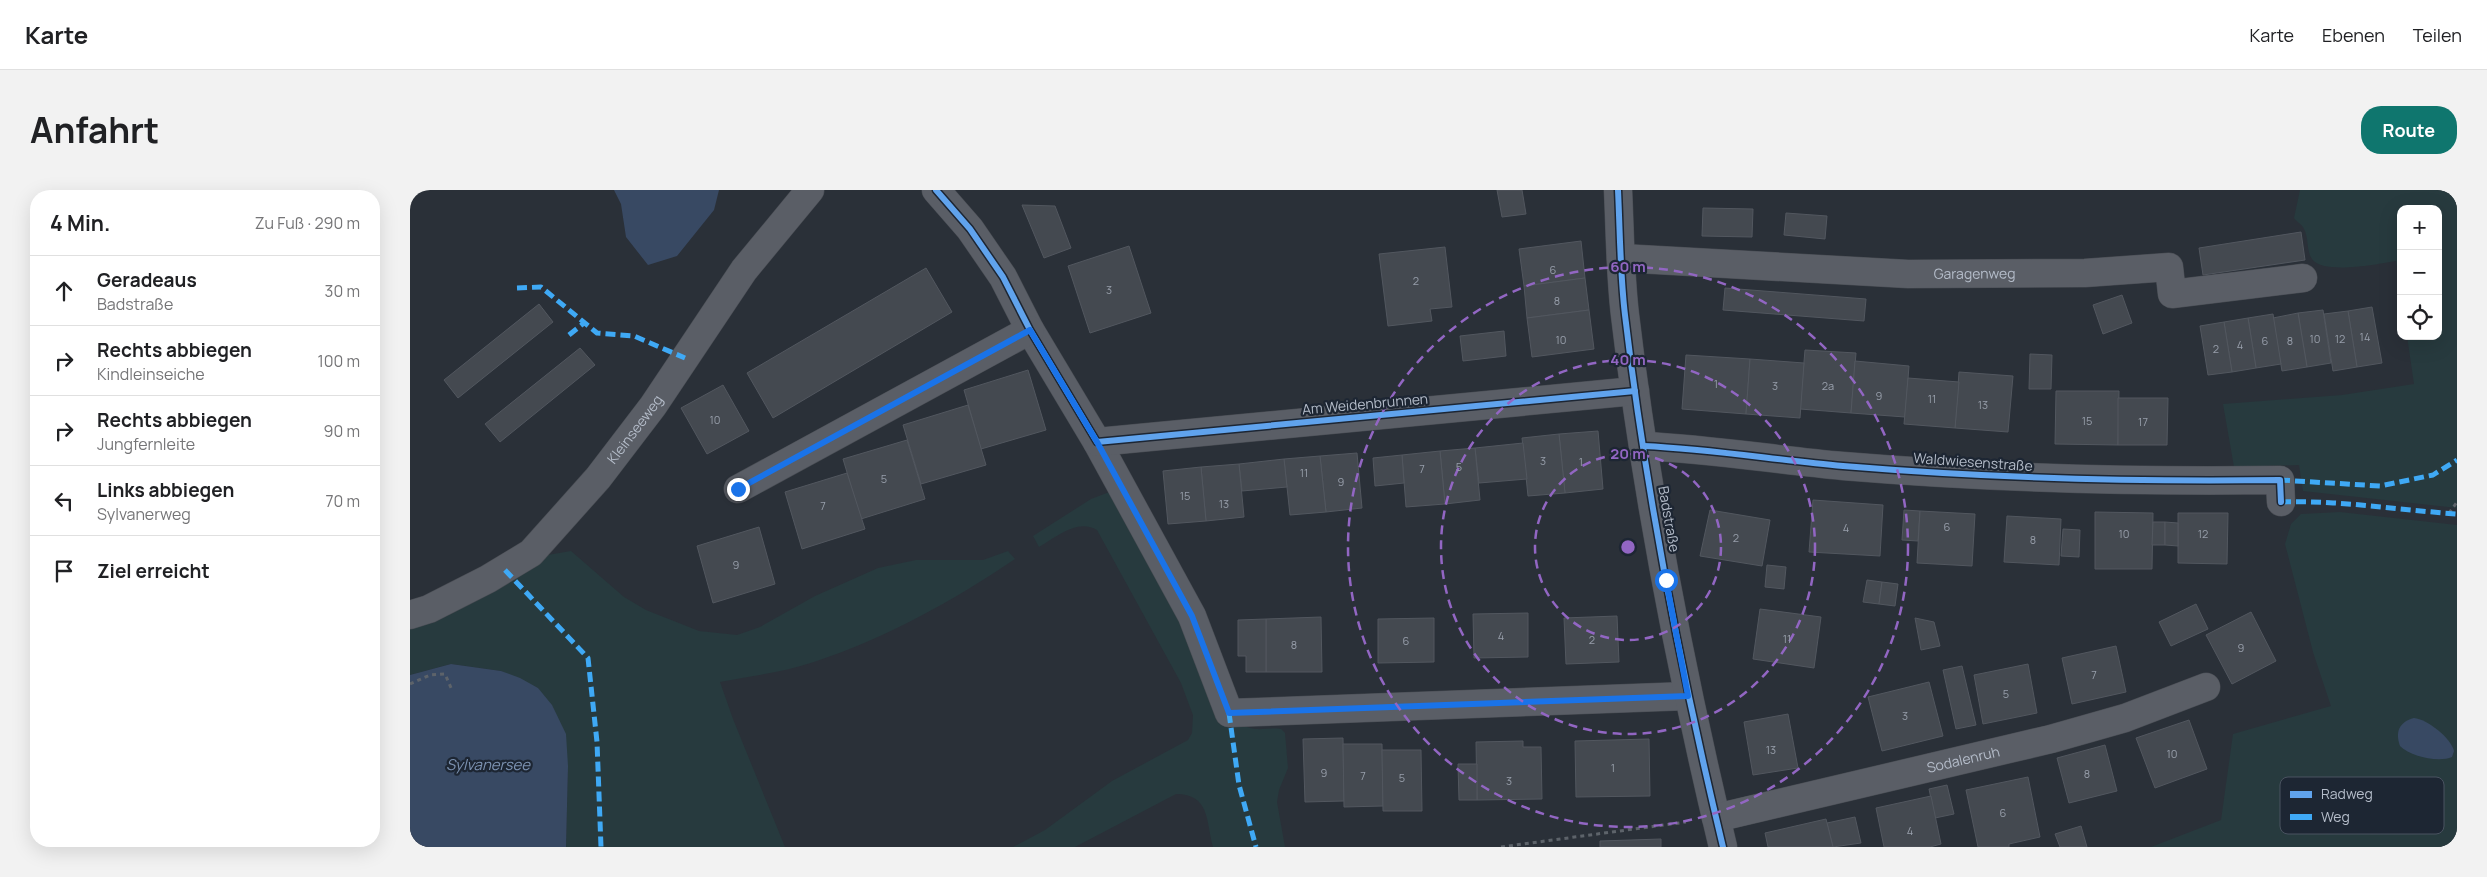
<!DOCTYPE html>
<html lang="de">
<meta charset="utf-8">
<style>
:root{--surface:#fff;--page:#f2f2f2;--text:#202124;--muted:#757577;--line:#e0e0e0;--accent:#0f766e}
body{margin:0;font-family:Manrope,sans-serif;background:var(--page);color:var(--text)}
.controls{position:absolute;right:15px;top:15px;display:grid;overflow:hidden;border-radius:10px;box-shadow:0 5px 20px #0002}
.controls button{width:45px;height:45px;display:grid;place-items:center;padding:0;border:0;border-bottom:1px solid var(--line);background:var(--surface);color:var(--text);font:25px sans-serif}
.stop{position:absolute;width:15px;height:15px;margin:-11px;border:4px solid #1a73e8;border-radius:50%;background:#fff}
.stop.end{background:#1a73e8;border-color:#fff;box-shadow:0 1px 5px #0008}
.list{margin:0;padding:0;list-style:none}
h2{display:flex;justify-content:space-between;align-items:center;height:65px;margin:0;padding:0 20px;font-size:21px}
h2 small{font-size:16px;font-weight:400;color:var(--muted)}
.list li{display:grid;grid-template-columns:32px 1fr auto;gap:15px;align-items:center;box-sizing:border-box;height:70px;padding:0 20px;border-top:1px solid var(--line)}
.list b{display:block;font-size:19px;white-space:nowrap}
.list p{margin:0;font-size:16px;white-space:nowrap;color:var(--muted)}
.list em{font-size:16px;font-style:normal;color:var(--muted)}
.icon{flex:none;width:28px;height:28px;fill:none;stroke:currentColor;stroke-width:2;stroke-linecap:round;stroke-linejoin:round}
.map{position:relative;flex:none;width:2047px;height:657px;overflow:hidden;border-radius:20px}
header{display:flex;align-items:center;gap:30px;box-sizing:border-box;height:70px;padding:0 25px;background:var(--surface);border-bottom:1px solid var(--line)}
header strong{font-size:24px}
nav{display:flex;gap:28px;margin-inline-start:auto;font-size:18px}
.intro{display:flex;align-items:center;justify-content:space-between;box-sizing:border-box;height:120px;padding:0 30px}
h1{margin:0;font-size:35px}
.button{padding:12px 22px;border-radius:20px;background:var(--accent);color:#fff;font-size:18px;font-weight:700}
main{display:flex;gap:30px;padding:0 30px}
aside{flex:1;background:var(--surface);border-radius:20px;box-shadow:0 5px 20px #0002}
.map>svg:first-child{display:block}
</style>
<header>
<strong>Karte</strong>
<nav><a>Karte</a><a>Ebenen</a><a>Teilen</a></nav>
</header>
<div class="intro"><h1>Anfahrt</h1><a class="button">Route</a></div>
<main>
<aside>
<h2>4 Min.<small>Zu Fuß · 290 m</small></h2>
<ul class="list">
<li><svg class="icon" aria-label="ahead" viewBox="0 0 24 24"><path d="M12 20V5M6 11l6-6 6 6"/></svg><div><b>Geradeaus</b><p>Badstraße</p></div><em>30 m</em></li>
<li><svg class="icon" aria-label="right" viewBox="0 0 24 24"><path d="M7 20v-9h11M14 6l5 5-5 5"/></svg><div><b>Rechts abbiegen</b><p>Kindleinseiche</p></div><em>100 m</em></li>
<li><svg class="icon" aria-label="right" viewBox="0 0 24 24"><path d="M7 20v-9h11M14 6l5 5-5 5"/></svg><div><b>Rechts abbiegen</b><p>Jungfernleite</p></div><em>90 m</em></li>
<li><svg class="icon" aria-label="left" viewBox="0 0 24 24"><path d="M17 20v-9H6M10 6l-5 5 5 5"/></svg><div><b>Links abbiegen</b><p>Sylvanerweg</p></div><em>70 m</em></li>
<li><svg class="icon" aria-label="arrive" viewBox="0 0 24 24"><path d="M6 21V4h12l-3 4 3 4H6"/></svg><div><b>Ziel erreicht</b></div></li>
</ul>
</aside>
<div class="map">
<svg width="2047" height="657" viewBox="0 0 2047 657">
<rect width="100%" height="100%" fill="#2a3038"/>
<!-- green -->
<g fill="#273a3e">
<path d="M1890 0H2047V318L1893 301 1889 275 1824 277 1813 214 1932 205 2004 194 1997 146H2028V19H1991V104L1986 71C1968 74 1913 85 1902 69 1896 60 1899 48 1894 39 1892 34 1887 32 1884 28Z"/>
<path d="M702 301 832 534C845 543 856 537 871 539L875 543 878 578 869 600 867 612 875 657H803C796 631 800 604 766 604L665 657H603L635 640 702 591 778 550 782 543 783 525 771 493 687 340C668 328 646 347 629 357L623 346 681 309Z"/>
<path d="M1930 322 2047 335V657H1741L1811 630 1823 544 1921 516 1903 462 1875 354 1881 334 1891 324Z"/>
<path d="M161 361 214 407 236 420 289 441 327 445 350 437 405 406 468 378 506 370H573L598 361 605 369C543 411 476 448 404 472 374 482 342 486 310 492L323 529 375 657H156L158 576 128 498 91 481 41 474 0 485V432L132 366Z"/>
</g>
<!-- water -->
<g fill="#384963">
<path d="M204 0H309L304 20 267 66 238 75 216 47 211 14Z"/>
<path d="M41 474 91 481 110 488 128 498 142 515 156 544 158 576 156 657H0V485Z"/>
<path d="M2004 528C2017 529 2041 548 2044 561L2042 567C2028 573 2000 566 1990 556 1985 542 1989 532 2004 528Z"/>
</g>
<!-- building -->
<g fill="#444950" stroke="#52575f">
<path d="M1087 0H1112L1116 24 1092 27Z"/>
<path d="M612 15 645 16 661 58 634 68Z"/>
<path d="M1293 18 1343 19 1342 47 1292 46Z"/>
<path d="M1376 23 1417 26 1415 49 1374 45Z"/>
<path d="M1891 42 1895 70 1793 85 1789 58Z"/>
<path d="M1171 51 1175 88 1114 96 1109 59Z"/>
<path d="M719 56 741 123 680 143 658 76Z"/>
<path d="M1035 57 1042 117 1020 119 1022 131 978 136 969 64Z"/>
<path d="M516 78 542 122 363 228 337 183Z"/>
<path d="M1175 88 1179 120 1117 128 1114 96Z"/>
<path d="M1315 98 1456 109 1454 131 1313 120Z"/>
<path d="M1712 105 1722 133 1693 144 1683 115Z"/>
<path d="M129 114 143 132 48 208 34 190Z"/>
<path d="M1962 117 1972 173 1947 177 1938 121Z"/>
<path d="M1179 120 1184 159 1122 167 1117 128Z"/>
<path d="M1913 120 1921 173 1897 177 1888 123Z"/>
<path d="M1938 121 1947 177 1923 181 1914 124Z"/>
<path d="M1888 123 1897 177 1872 181 1863 128Z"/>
<path d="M1863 124 1871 174 1846 178 1838 128Z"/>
<path d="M1838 128 1846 178 1822 182 1814 132Z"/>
<path d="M1814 132 1822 182 1798 185 1790 136Z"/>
<path d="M1094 141 1096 166 1053 171 1050 146Z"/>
<path d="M170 158 185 175 90 252 75 234Z"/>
<path d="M1395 160 1446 163 1441 223 1390 219Z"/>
<path d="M1620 164 1642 165 1641 199H1619Z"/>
<path d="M1276 165 1340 169 1336 224 1272 219Z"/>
<path d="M1340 169 1394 173 1390 228 1336 224Z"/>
<path d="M1445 171 1499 176 1495 227 1441 223Z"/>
<path d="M618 180 636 240 571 259 554 200Z"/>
<path d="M1549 182 1603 186 1598 242 1545 238Z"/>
<path d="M1498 188 1549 192 1545 238 1494 234Z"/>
<path d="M313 195 339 241 297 264 271 218Z"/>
<path d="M1646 201H1709L1708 255 1645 254Z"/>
<path d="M1708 208H1758L1757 255H1708Z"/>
<path d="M558 215 576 275 511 294 493 235Z"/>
<path d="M1188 241 1193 299 1155 303 1149 244Z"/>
<path d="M1149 244 1155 303 1118 306 1112 248Z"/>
<path d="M497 250 515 309 451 329 433 269Z"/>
<path d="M1113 253 1117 289 1069 293 1065 258Z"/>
<path d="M1065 258 1070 310 1035 314 1030 261Z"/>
<path d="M1030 261 1035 314 996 317 992 265Z"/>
<path d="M947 263 952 318 916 322 910 266Z"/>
<path d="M992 265 994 293 965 296 963 268Z"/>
<path d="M910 266 916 322 880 325 874 269Z"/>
<path d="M874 269 877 297 832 301 829 274Z"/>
<path d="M829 274 834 327 796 331 791 277Z"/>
<path d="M791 277 796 331 758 334 753 281Z"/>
<path d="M437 283 455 339 392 359 375 302Z"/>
<path d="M1403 310 1473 315 1470 366 1399 362Z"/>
<path d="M1300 320 1360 330 1352 376 1290 366Z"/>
<path d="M1494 320 1510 321 1508 351 1492 350Z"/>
<path d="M1510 321 1565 324 1562 376 1507 373Z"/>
<path d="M1685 322 1743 323 1742 379H1685Z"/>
<path d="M1768 323H1818L1817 374 1768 373Z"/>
<path d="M1597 326 1651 329 1649 375 1594 372Z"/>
<path d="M1743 332H1755V355H1742Z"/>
<path d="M1755 332 1768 333V356L1755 355Z"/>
<path d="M349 337 365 394 303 413 287 356Z"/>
<path d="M1653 339 1670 340 1669 367 1651 366Z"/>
<path d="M1357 375 1376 377 1374 399 1355 397Z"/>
<path d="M1457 390 1472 392 1469 414 1453 412Z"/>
<path d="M1472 392 1488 394 1485 416 1469 414Z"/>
<path d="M1786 414 1798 439 1761 456 1749 432Z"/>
<path d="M1350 419 1411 427 1404 478 1343 469Z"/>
<path d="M1841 422 1866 471 1822 494 1796 445Z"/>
<path d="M1118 423V467L1064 468 1063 424Z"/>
<path d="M1207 426 1209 472 1156 474 1154 428Z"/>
<path d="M911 427 912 482H856V429Z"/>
<path d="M1024 428V472L968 473V429Z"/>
<path d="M1505 428 1524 432 1530 456 1511 460Z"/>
<path d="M856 429V482H836V466H828V430Z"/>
<path d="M1706 456 1716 502 1662 514 1652 468Z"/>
<path d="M1618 474 1627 523 1573 534 1564 485Z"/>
<path d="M1552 476 1566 535 1546 539 1533 480Z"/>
<path d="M1519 492 1533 546 1472 561 1458 507Z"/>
<path d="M1378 524 1388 578 1343 585 1334 532Z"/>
<path d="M1779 530 1797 579 1745 598 1726 548Z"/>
<path d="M933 548 934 611 895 612 893 549Z"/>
<path d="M1239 549 1240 606 1166 607 1165 551Z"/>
<path d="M1113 551V557H1131L1132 609 1067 610 1066 552Z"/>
<path d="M933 554H972L973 616 934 617Z"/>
<path d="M1695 555 1707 601 1659 613 1647 568Z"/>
<path d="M972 560H1011L1012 621H973Z"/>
<path d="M1048 574H1067V610H1049Z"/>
<path d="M1618 587 1630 647 1599 654V657H1568L1556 600Z"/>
<path d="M1537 595 1544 624 1525 628 1519 599Z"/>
<path d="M1521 606 1531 654 1520 657H1474L1466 618Z"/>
<path d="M1445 627 1451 653 1423 657 1417 633Z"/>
<path d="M1416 629 1423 657H1358L1355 643Z"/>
<path d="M1671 636 1677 657H1650L1645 644Z"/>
<path d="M1251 649V657H1190V651Z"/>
</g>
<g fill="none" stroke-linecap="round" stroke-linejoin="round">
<!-- minor casing -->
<g stroke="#484c53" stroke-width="29">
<g id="minor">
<path d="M526 0 560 39 593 87 620 140 687 252 782 426 819 523 1278 506"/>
<path d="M1208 0C1210 41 1210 83 1215 125 1236 304 1271 482 1313 657"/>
<path id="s1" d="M1211 68 1498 84 1675 83 1759 77 1762 104 1893 88"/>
<path d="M687 252 1225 201"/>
<path d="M1234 256C1300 259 1366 270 1433 276 1579 288 1724 292 1870 290L1871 312"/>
<path d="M328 299 620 140"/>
<path id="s2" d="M0 425 19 419 78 389 121 363 188 288 243 216 334 80 400 0"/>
<path id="s3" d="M1306 628 1641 549 1715 528 1796 497"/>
</g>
</g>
<!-- path -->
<g stroke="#5d636a" stroke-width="3" stroke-dasharray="4 4" stroke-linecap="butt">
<path d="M2039 323 2047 312"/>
<path d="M0 494 20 485 35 484 42 500"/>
<path d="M1091 657 1276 632"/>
</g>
<!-- minor -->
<use href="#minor" stroke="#5a5e66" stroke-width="28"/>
<!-- quiet -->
<g stroke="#3fa9f5" stroke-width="5" stroke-dasharray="10 5" stroke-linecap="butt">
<path d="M107 98 131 97 187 143 224 146 275 168"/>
<path d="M159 145 174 133"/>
<path d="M1870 290 1970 296 2023 285 2047 270"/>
<path d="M1871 312C1930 310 1988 320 2047 324"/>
<path d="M95 380 178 468 187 552 191 657"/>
<path d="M819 523 829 595 846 657"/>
</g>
<!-- cycleway casing -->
<g stroke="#1d2633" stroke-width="9">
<g id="cycleway">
<path d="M526 0 560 39 593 87 620 140 687 252 1225 201"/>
<path d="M1208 0C1210 41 1210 83 1215 125 1236 304 1271 482 1313 657"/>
<path d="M1234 256C1300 259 1366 270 1433 276 1579 288 1724 292 1870 290L1871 312"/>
</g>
</g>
<!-- cycleway -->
<use href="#cycleway" stroke="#60a3ed" stroke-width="6"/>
</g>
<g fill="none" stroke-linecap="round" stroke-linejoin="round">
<!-- route -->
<path stroke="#1a73e8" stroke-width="6" d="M328 299 620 140 687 252 782 426 819 523 1278 506 1256 390"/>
</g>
<!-- distance rings -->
<g fill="none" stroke="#9266c3" stroke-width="2.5" stroke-dasharray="9 6">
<circle cx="1218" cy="357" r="93"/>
<circle cx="1218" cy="357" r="187"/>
<circle cx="1218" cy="357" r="280"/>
</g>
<g text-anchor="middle" stroke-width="4.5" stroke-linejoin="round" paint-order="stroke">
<!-- number labels -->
<g font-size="11" fill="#989fab">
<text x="1143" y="84">6</text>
<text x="1006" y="95">2</text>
<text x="699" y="104">3</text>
<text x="1147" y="115">8</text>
<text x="1955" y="151">14</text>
<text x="1905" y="153">10</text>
<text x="1930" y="153">12</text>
<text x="1151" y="154">10</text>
<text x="1855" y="155">6</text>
<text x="1880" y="155">8</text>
<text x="1830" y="159">4</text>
<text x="1806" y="163">2</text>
<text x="1306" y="198">1</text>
<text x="1365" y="200">3</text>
<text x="1418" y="200">2a</text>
<text x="1469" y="210">9</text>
<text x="1522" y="213">11</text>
<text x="1573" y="219">13</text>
<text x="305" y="234">10</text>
<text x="1677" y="235">15</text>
<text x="1733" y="236">17</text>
<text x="1133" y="275">3</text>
<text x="1171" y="276">1</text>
<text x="1049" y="281">5</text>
<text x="1012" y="283">7</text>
<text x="894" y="287">11</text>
<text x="474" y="293">5</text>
<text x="931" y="296">9</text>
<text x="775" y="310">15</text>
<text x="814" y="318">13</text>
<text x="413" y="320">7</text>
<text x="1537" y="341">6</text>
<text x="1436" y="342">4</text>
<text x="1714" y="348">10</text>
<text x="1793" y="348">12</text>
<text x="1326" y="352">2</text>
<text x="1623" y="354">8</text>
<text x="326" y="379">9</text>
<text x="1091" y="450">4</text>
<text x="1377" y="453">11</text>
<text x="1182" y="454">2</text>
<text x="996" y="455">6</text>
<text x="884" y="459">8</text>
<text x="1831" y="462">9</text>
<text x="1684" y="489">7</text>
<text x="1596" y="508">5</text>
<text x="1495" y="530">3</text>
<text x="1361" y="564">13</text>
<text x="1762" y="568">10</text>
<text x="1203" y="582">1</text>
<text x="914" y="587">9</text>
<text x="1677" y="588">8</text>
<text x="953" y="590">7</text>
<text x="992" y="592">5</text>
<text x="1099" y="595">3</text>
<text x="1593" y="627">6</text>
<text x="1500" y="645">4</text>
</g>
<!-- street labels -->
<g font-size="14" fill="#b4bcc9" stroke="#1d2633">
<text dy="5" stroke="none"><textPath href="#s1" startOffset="354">Garagenweg</textPath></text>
<text transform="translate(955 214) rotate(-5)" y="5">Am Weidenbrunnen</text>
<text dy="5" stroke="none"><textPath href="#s2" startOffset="298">Kleinseeweg</textPath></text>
<text transform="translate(1563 272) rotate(4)" y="5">Waldwiesenstraße</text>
<text transform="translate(1259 329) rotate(80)" y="5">Badstraße</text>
<text dy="5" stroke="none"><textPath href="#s3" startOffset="254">Sodalenruh</textPath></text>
</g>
<!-- water labels -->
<g font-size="15" font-style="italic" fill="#7c92b1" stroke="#1d2633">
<text x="78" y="580">Sylvanersee</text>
</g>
</g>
<!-- legend -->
<rect x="1870" y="587" width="164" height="57" rx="8" fill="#1d2633" stroke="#4a5360" stroke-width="1"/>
<rect x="1880" y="601" width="22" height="7" fill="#60a3ed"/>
<rect x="1880" y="624" width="22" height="6" fill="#3fa9f5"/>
<g font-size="14" fill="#b4bcc9">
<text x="1911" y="609">Radweg</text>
<text x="1911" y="632">Weg</text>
</g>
<circle cx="1218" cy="357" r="8" fill="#9266c3" stroke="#1d2633" stroke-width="2.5"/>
<g font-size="15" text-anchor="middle" font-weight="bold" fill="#9266c3" stroke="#1d2633" stroke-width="4.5" stroke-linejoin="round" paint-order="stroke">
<text x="1218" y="82">60 m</text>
<text x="1218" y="175">40 m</text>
<text x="1218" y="269">20 m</text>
</g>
</svg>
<div class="controls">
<button>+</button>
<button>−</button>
<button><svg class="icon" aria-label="locate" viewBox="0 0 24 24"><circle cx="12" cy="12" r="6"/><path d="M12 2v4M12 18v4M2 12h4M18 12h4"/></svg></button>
</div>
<div class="stop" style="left:1256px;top:390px"></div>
<div class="stop end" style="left:328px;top:299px"></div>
</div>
</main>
